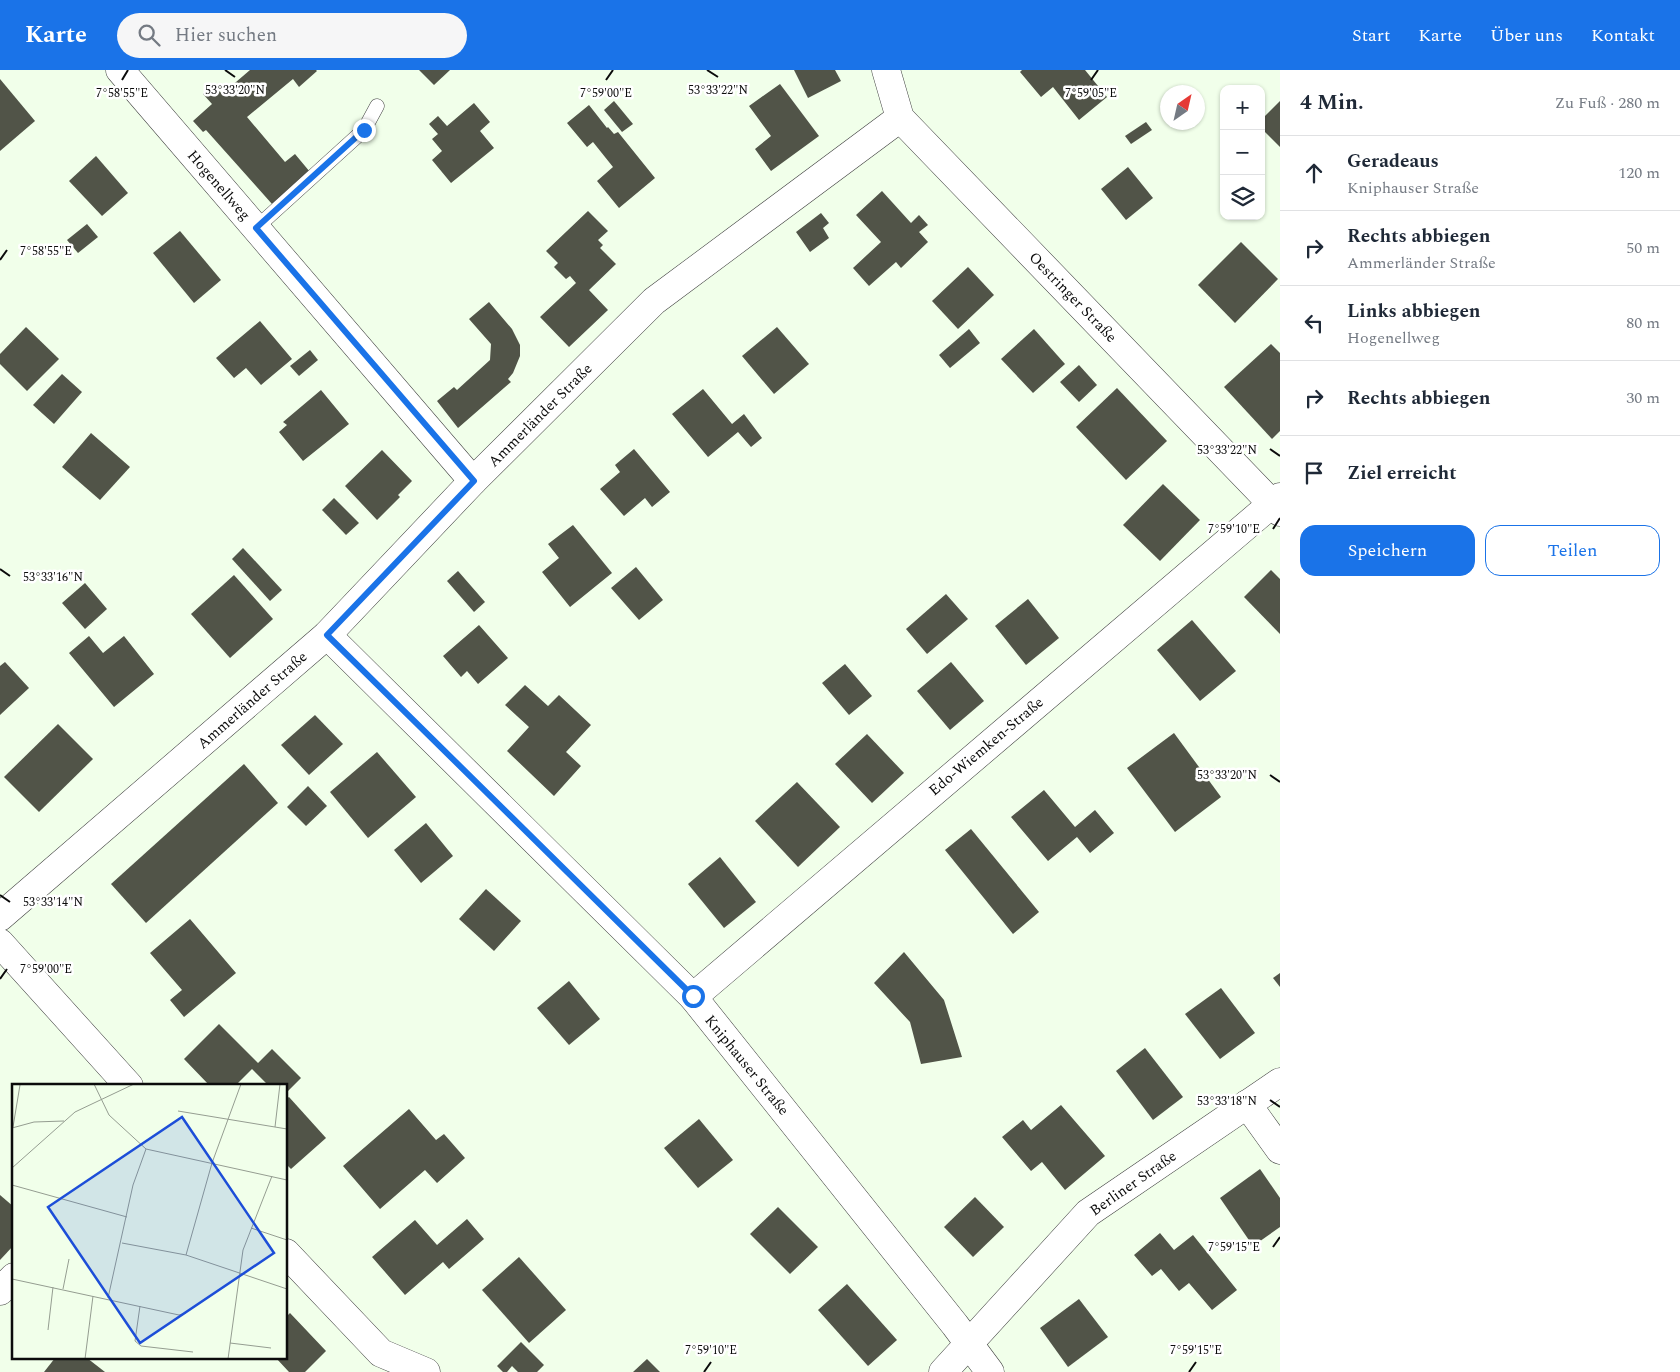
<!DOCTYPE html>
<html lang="de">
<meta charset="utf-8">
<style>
:root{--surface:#fff;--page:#f6f6f7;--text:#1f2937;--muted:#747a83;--line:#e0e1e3;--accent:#1a73e8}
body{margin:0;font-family:Spectral,serif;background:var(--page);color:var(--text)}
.controls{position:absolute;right:15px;top:15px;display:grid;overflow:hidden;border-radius:10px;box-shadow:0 1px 4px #0004}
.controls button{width:45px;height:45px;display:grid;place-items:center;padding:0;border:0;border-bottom:1px solid var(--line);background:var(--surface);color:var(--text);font:25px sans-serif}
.compass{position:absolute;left:1160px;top:15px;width:45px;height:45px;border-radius:50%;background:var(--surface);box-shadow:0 1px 4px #0004;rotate:34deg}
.stop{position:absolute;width:15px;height:15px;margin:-11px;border:4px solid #1a73e8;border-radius:50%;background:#fff}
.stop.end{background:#1a73e8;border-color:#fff;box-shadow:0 1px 5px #0008}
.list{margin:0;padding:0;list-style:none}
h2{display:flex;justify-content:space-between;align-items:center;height:65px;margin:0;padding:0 20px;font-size:21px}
h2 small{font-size:16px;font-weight:400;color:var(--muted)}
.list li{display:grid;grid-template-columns:32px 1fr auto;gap:15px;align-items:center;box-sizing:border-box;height:75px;padding:0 20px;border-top:1px solid var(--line)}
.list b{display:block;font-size:19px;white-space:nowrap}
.list p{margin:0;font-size:16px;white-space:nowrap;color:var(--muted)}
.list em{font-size:16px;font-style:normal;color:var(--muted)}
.actions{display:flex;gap:10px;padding:15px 20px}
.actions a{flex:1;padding:11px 0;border:1px solid var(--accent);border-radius:15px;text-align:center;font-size:18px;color:var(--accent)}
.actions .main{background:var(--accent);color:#fff}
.icon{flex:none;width:28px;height:28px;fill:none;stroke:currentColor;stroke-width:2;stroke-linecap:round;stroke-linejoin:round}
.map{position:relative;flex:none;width:1280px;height:1302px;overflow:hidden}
header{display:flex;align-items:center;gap:30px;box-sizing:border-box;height:70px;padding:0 25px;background:var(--accent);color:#fff}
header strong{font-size:24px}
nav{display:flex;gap:28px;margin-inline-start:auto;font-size:18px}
.search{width:350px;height:45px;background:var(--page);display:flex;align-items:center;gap:12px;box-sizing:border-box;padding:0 18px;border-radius:28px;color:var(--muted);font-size:19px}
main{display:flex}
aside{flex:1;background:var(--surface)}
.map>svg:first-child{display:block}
</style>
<header>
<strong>Karte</strong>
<div class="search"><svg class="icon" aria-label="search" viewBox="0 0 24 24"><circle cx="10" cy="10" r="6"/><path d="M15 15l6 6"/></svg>Hier suchen</div>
<nav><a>Start</a><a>Karte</a><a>Über uns</a><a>Kontakt</a></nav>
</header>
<main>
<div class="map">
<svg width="1280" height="1302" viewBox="0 0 1280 1302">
<rect width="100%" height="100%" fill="#f1ffea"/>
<!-- building -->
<g fill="#515448">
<path d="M250 0H316L317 1 299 17 293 9 247 47 285 92 295 84 310 102 272 134 206 60 203 62 193 51 212 34 203 24 214 15 222 24Z"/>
<path d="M419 0H450L434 15Z"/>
<path d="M794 0H835L841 11 808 28Z"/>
<path d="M1022 0H1085L1107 27 1079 50 1053 17 1041 27 1020 2Z"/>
<path d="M0 9 35 51 0 81Z"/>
<path d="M780 14 819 66 771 101 755 79 771 66 749 36Z"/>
<path d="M614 31 633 54 622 62 604 40Z"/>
<path d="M1280 31V77L1261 58V50Z"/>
<path d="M474 33 490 52 480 61 494 78 451 113 432 90 442 81 432 69 438 64 429 54 438 46 447 56Z"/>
<path d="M589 35 607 58 608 57 614 64 618 62 655 108 619 138 597 111 613 97 593 72 587 77 567 53Z"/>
<path d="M1146 52 1152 60 1131 74 1125 66Z"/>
<path d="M96 86 128 123 102 146 69 111Z"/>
<path d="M1128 97 1153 128 1126 150 1101 119Z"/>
<path d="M882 121 911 153 919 145 928 155 919 162 928 172 901 198 896 192 869 216 853 198 881 172 856 145Z"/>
<path d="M588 141 608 161 598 170 603 175 600 178 616 194 589 220 608 240 569 277 540 247 576 213 570 206 566 209 554 197 558 193 546 181Z"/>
<path d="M821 143 829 153 823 158 829 168 810 182 796 162Z"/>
<path d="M87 154 98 167 78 183 67 170Z"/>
<path d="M180 161 221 210 194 233 153 183Z"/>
<path d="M1241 172 1278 209 1235 253 1198 215Z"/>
<path d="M968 197 994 225 958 259 932 231Z"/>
<path d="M489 232 512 259 520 275V286L513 303 508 309 511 312 458 358 437 331 454 317 457 320 490 290 491 274 469 249Z"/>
<path d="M260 251 292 289 261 315 246 298 234 308 216 288Z"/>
<path d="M26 257 59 289 27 321 0 294V284Z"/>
<path d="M777 257 809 294 774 324 742 286Z"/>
<path d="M969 259 980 273 950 298 939 285Z"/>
<path d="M1034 259 1065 294 1033 323 1001 289Z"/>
<path d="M1271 274 1280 283V361L1272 369 1224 317Z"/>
<path d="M310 280 318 290 299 306 290 296Z"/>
<path d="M1079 295 1097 315 1079 332 1060 312Z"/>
<path d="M62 304 82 322 54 354 33 335Z"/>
<path d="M1117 318 1167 371 1126 410 1076 357Z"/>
<path d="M703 319 732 354 744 344 762 368 751 377 738 362 708 387 672 344Z"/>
<path d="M321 320 349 354 303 391 279 362 287 355 283 352Z"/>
<path d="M91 363 130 397 100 430 62 397Z"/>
<path d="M634 379 670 422 652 437 645 428 624 446 600 419 620 402 615 395Z"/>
<path d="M382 380 412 411 398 425 400 427 377 450 345 416Z"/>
<path d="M1163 414 1200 450 1160 491 1123 455Z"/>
<path d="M334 428 359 453 346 465 322 440Z"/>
<path d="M573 455 612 503 570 537 542 502 559 488 548 474Z"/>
<path d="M243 478 282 520 270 531 232 489Z"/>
<path d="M636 497 663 530 639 550 611 518Z"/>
<path d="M1271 500 1280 509V564L1244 527Z"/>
<path d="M458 501 485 532 474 542 447 511Z"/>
<path d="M234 505 273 549 230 588 191 544Z"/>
<path d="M85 513 107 539 85 559 62 533Z"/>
<path d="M946 524 968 549 927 584 906 559Z"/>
<path d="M1028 529 1059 568 1026 595 995 556Z"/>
<path d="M1192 550 1236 601 1200 631 1157 580Z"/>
<path d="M479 555 508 588 478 614 467 601 461 607 443 586Z"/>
<path d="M89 566 103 583 124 566 154 604 114 637 69 583Z"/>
<path d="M5 592 29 618 0 645V596Z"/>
<path d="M951 592 984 631 950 660 917 621Z"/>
<path d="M845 594 872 626 849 645 822 613Z"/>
<path d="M525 615 548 636 559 625 591 655 566 682 581 696 554 726 507 681 529 657 505 635Z"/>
<path d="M315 645 343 674 309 705 281 675Z"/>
<path d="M58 654 93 689 39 742 4 707Z"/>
<path d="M1174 663 1221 727 1175 762 1127 698Z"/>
<path d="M867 664 904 703 872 733 835 694Z"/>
<path d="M377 682 416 727 368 768 330 722Z"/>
<path d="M244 694 278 733 146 853 111 814Z"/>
<path d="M797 712 840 757 798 797 755 751Z"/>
<path d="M308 716 327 736 306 756 287 737Z"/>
<path d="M1044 720 1075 757 1095 740 1114 763 1090 783 1077 767 1048 791 1011 747Z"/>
<path d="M426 753 453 786 421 813 394 780Z"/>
<path d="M971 759 1039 842 1013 864 945 780Z"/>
<path d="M720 787 756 832 724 858 688 814Z"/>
<path d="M486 819 521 851 494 881 459 849Z"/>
<path d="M190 849 236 903 184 947 170 930 182 920 150 883Z"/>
<path d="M904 882 944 930 962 987 921 994 910 952 874 913Z"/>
<path d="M1280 903V917L1273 908Z"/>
<path d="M569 911 600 949 569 975 537 938Z"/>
<path d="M1221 918 1255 963 1220 989 1185 944Z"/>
<path d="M219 954 258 993 272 979 301 1008 286 1023V1016H269L252 999 235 1016H210L184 989Z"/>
<path d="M1145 978 1183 1027 1153 1050 1116 1001Z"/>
<path d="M289 1027 326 1068 291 1099 286 1094V1029Z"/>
<path d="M1061 1035 1105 1086 1065 1120 1042 1092 1031 1101 1002 1067 1023 1050 1031 1060Z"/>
<path d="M409 1039 436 1070 444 1064 465 1088 437 1113 425 1100 380 1139 343 1096Z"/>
<path d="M699 1049 733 1090 698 1118 664 1078Z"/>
<path d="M1260 1099 1280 1128V1157L1253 1176 1220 1128Z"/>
<path d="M0 1125 14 1137V1175L0 1190Z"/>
<path d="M975 1127 1004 1157 973 1187 944 1157Z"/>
<path d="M778 1137 818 1177 790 1204 750 1164Z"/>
<path d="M467 1149 484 1169 449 1199 443 1192 405 1225 372 1187 415 1150 437 1175Z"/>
<path d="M1160 1163 1174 1180 1193 1165 1237 1220 1212 1240 1189 1213 1179 1221 1161 1199 1152 1206 1134 1185Z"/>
<path d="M519 1187 566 1240 529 1273 482 1220Z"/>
<path d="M847 1214 897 1270 868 1296 818 1240Z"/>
<path d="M1079 1229 1108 1267 1068 1297 1040 1258Z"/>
<path d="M290 1243 326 1281 305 1302H289L276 1288H286V1247Z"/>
<path d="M521 1272 544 1295 537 1302H518L512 1296 507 1302H503L497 1296Z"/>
<path d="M55 1288H87L105 1302H44Z"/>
<path d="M647 1289 660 1302H633Z"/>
</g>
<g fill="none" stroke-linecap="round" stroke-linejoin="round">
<!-- service casing -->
<g stroke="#3e3e3e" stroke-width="15">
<path id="service" d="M256 158 364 60 377 36"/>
</g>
<!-- minor casing -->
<g stroke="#3e3e3e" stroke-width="29">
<g id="minor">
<path d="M120 0 473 411"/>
<path d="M886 0 900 48 1280 442"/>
<path d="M327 565 693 927 955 1255 990 1302"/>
<path d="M0 847 327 565 473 411 654 231 900 48"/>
<path d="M0 873 129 1016"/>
<path d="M693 927 1280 427"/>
<path d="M1247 1034 1280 1080"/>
<path d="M286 1183 381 1283 426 1302"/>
<path d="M0 1221 14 1207"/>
<path d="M943 1302 1088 1143 1280 1012"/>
</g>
</g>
<!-- service -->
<use href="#service" stroke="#fff" stroke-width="14"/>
<!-- minor -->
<use href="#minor" stroke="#fff" stroke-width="28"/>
</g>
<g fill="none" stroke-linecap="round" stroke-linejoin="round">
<!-- route -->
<path stroke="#1a73e8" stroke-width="6" d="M364 60 256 158 474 411 327 565 693 926"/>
</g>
<!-- ticks -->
<path fill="none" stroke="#0b0b0b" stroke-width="2" d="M225 0 235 7M707 0 718 7M122 10 128 0M606 10 613 0M1091 10 1098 0M0 190 7 180M1270 379 1280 386M1273 459 1280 448M0 499 10 506M1270 705 1280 712M0 825 10 832M0 909 7 899M1270 1030 1280 1037M1273 1177 1280 1167M704 1302 711 1292M1189 1302 1196 1292"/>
<g text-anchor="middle" stroke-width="5" stroke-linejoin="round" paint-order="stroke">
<!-- street labels -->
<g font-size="15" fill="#0b0b0b" stroke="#fff">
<text transform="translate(219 115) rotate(49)" y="5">Hogenellweg</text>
<text transform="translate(1073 227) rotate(46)" y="5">Oestringer Straße</text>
<text transform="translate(540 345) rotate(-45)" y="5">Ammerländer Straße</text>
<text transform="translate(252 630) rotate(-41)" y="5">Ammerländer Straße</text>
<text transform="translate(986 676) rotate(-40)" y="5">Edo-Wiemken-Straße</text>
<text transform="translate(747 995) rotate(51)" y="5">Kniphauser Straße</text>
<text transform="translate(1133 1113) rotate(-35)" y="5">Berliner Straße</text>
</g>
</g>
<!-- overview -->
<g transform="translate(12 1014)">
<rect width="275" height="275" fill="#f1ffea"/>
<path fill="none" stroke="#959d91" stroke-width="1" d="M82 0 97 31 134 65 275 96M166 27 275 45M1 43 8 1M263 43 268 0M0 44 22 38 52 37M0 84 63 28 122 0M0 101 115 133M239 144 275 156M110 159 174 171 275 205M174 171 200 79 229 0M0 195 167 231 174 229M51 205 57 175M96 214 121 101 134 65M128 222 123 257 129 262 181 268M36 246 41 203M218 259 259 264M21 275H74M73 275 81 212M216 275 231 166 260 92"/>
<path fill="#1d4ed8" fill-opacity="0.15" stroke="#1d4ed8" stroke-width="2.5" d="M170 33 262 169 128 259 36 123Z"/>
<rect width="275" height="275" fill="none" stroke="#0b0b0b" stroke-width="2.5"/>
</g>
<g font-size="12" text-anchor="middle" fill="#0b0b0b" stroke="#fff" stroke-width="5" stroke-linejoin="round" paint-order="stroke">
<text x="235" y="24">53°33'20"N</text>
<text x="718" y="24">53°33'22"N</text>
<text x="606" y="27">7°59'00"E</text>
<text x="1091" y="27">7°59'05"E</text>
<text x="122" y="27">7°58'55"E</text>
<text x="46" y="185">7°58'55"E</text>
<text x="1227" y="384">53°33'22"N</text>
<text x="1234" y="463">7°59'10"E</text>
<text x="53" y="511">53°33'16"N</text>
<text x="1227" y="709">53°33'20"N</text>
<text x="53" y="836">53°33'14"N</text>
<text x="46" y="903">7°59'00"E</text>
<text x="1227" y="1035">53°33'18"N</text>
<text x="1234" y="1181">7°59'15"E</text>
<text x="711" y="1284">7°59'10"E</text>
<text x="1196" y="1284">7°59'15"E</text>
</g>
</svg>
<div class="controls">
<button>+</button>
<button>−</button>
<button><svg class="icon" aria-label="layers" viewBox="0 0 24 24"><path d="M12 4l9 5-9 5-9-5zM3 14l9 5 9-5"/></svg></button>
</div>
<svg class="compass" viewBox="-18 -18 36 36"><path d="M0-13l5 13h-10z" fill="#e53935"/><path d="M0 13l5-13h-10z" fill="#747a83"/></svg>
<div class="stop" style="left:693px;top:926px"></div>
<div class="stop end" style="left:364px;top:60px"></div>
</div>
<aside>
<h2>4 Min.<small>Zu Fuß · 280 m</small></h2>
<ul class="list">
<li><svg class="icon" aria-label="ahead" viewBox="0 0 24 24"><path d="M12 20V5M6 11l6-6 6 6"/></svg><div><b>Geradeaus</b><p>Kniphauser Straße</p></div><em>120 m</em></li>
<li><svg class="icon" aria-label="right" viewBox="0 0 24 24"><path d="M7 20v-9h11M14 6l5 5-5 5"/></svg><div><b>Rechts abbiegen</b><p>Ammerländer Straße</p></div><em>50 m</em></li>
<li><svg class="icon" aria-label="left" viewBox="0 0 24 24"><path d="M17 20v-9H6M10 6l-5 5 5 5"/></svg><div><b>Links abbiegen</b><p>Hogenellweg</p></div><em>80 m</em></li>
<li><svg class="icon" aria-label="right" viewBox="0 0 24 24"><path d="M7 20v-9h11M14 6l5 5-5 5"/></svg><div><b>Rechts abbiegen</b></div><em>30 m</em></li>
<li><svg class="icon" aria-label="arrive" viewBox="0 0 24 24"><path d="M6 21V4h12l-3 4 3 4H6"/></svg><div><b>Ziel erreicht</b></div></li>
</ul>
<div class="actions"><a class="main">Speichern</a><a>Teilen</a></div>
</aside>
</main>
